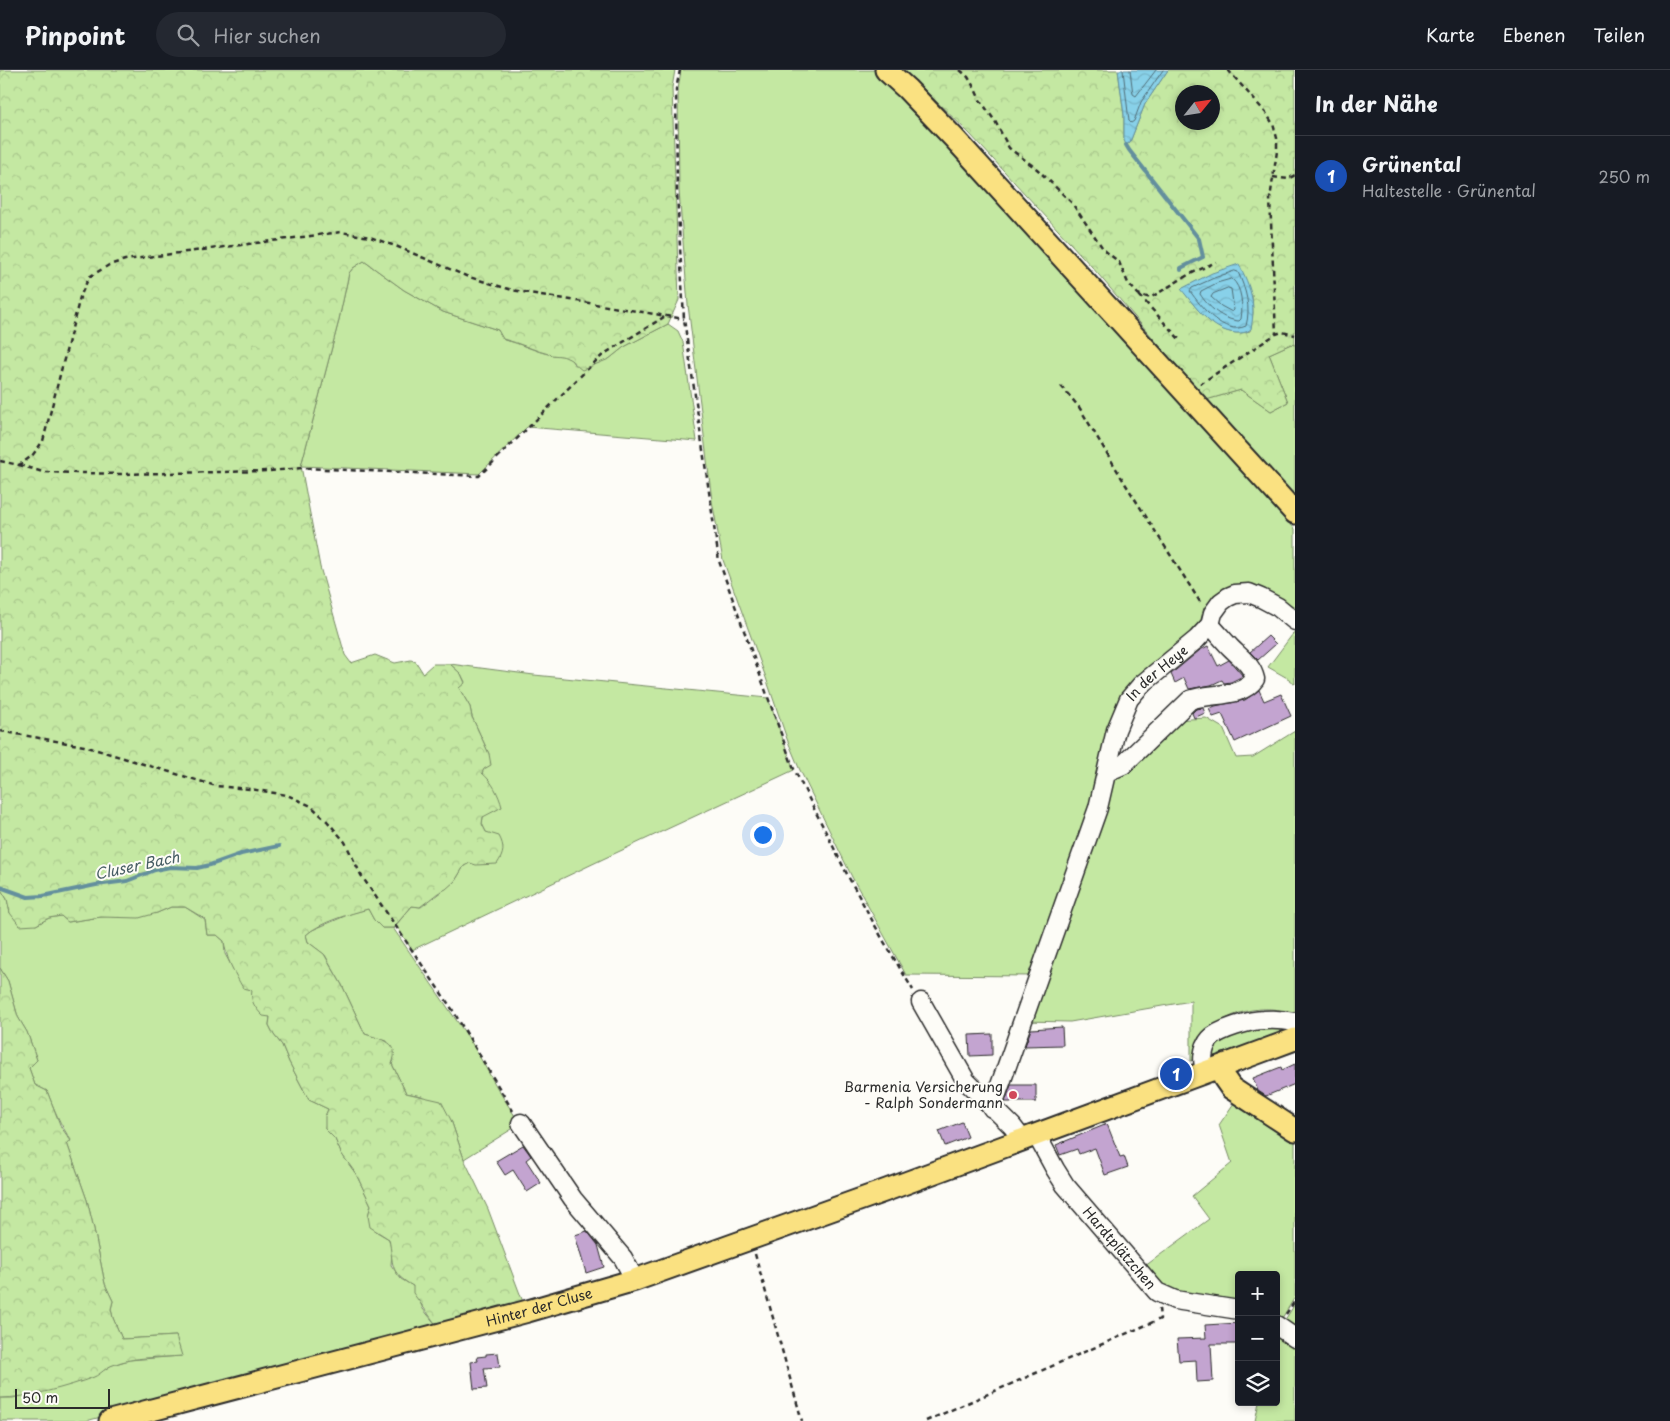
<!DOCTYPE html>
<html lang="de">
<meta charset="utf-8">
<style>
:root{--surface:#171b24;--page:#242831;--text:#f1f3f6;--muted:#9ea1a6;--line:#363941;--accent:#ea580c}
body{margin:0;font-family:"Playpen Sans",sans-serif;background:var(--page);color:var(--text)}
.controls{position:absolute;right:15px;bottom:15px;display:grid;overflow:hidden;border-radius:5px;box-shadow:0 2px 8px #0003}
.controls button{width:45px;height:45px;display:grid;place-items:center;padding:0;border:0;border-bottom:1px solid var(--line);background:var(--surface);color:var(--text);font:25px sans-serif}
.compass{position:absolute;left:1175px;top:15px;width:45px;height:45px;border-radius:50%;background:var(--surface);box-shadow:0 2px 8px #0003;rotate:60deg}
.scale{position:absolute;left:15px;bottom:12px;width:95px;box-sizing:border-box;padding-left:5px;border:2px solid #2b2b2b;border-top:0;font-size:14px;line-height:18px;white-space:nowrap;color:#2b2b2b;-webkit-text-stroke:4px #fdfcf7;paint-order:stroke}
.you{position:absolute;left:762px;top:764px;width:18px;height:18px;margin:-12px;border:4px solid #fff;border-radius:50%;background:#1a73e8;box-shadow:0 0 0 8px #1a73e833}
.badge{display:grid;place-items:center;width:32px;height:32px;border-radius:50%;background:var(--accent);color:#fff;font-size:16px;font-weight:700}
.pin{position:absolute;translate:-50% -50%;border:2px solid #fff;box-shadow:0 1px 5px #0006}
.list{margin:0;padding:0;list-style:none}
h2{display:flex;justify-content:space-between;align-items:center;height:65px;margin:0;padding:0 20px;font-size:21px}
h2 small{font-size:16px;font-weight:400;color:var(--muted)}
.list li{display:grid;grid-template-columns:32px 1fr auto;gap:15px;align-items:center;box-sizing:border-box;height:80px;padding:0 20px;border-top:1px solid var(--line)}
.list b{display:block;font-size:19px;white-space:nowrap}
.list p{margin:0;font-size:16px;white-space:nowrap;color:var(--muted)}
.list em{font-size:16px;font-style:normal;color:var(--muted)}
.icon{flex:none;width:28px;height:28px;fill:none;stroke:currentColor;stroke-width:2;stroke-linecap:round;stroke-linejoin:round}
.map{position:relative;flex:none;width:1295px;height:1351px;overflow:hidden}
header{display:flex;align-items:center;gap:30px;box-sizing:border-box;height:70px;padding:0 25px;background:var(--surface);border-bottom:1px solid var(--line)}
header strong{font-size:24px}
nav{display:flex;gap:28px;margin-inline-start:auto;font-size:18px}
.search{width:350px;height:45px;background:var(--page);display:flex;align-items:center;gap:12px;box-sizing:border-box;padding:0 18px;border-radius:28px;color:var(--muted);font-size:19px}
main{display:flex}
aside{flex:1;background:var(--surface)}
.map>svg:first-child{display:block}
</style>
<header>
<strong>Pinpoint</strong>
<div class="search"><svg class="icon" aria-label="search" viewBox="0 0 24 24"><circle cx="10" cy="10" r="6"/><path d="M15 15l6 6"/></svg>Hier suchen</div>
<nav><a>Karte</a><a>Ebenen</a><a>Teilen</a></nav>
</header>
<main>
<div class="map">
<svg width="1295" height="1351" viewBox="0 0 1295 1351">
<defs>
<pattern id="forest-crowns" width="20" height="18" patternUnits="userSpaceOnUse" patternTransform="scale(1.25)"><rect width="20" height="18" fill="#c4e8a2"/><path d="M2 6a3 3 0 1 1 6 0M12 15a3 3 0 1 1 6 0" fill="none" stroke="#a9c78c"/></pattern>
<pattern id="water-waves" width="16" height="10" patternUnits="userSpaceOnUse" patternTransform="scale(1.25)"><rect width="16" height="10" fill="#88d1e9"/><path d="M0 5q4-4 8 0t8 0" fill="none" stroke="#76b4c8"/></pattern>
</defs>
<rect width="100%" height="100%" fill="#fdfcf7"/>
<filter id="ink" filterUnits="userSpaceOnUse"><feTurbulence type="fractalNoise" baseFrequency=".02" numOctaves="2"/><feDisplacementMap in="SourceGraphic" scale="10" xChannelSelector="R" yChannelSelector="G"/><feConvolveMatrix kernelMatrix="1 2 1 2 8 2 1 2 1" color-interpolation-filters="sRGB"/></filter>
<g filter="url(#ink)">
<!-- green -->
<g fill="#c4e8a2" stroke="#788a66">
<path d="M681 0H877L1075 208 1295 459V544L1239 518 1204 557 1139 614 1035 906 906 905 852 807 799 698 787 669 765 605 723 490 712 431 688 235 679 121 678 20Z"/>
<path d="M364 191 404 220 443 242 498 260 504 270C521 273 537 283 554 285 560 286 565 285 570 289 571 289 574 295 575 295L609 289 624 277 668 254 678 261 683 272 697 371 527 357 479 404 301 396 338 254 349 203 353 198Z"/>
<path d="M1291 274 1295 275V437L1205 330 1241 320 1271 341 1288 332 1269 284Z"/>
<path d="M1295 561V614L1289 609 1268 597Z"/>
<path d="M450 594 534 605 768 628 794 700 603 789 412 880 396 855 412 836 421 837 455 811 464 796 469 793 486 762 482 754 483 747 482 703 489 684 472 647 470 637 459 618 465 612 461 604Z"/>
<path d="M1206 648 1223 658 1236 688 1253 687 1295 661V945C1266 931 1222 942 1204 967 1199 973 1198 982 1196 989L1191 991V931L1070 952 1024 951 1111 714 1175 650Z"/>
<path d="M0 818 7 829 10 843 36 855 49 848 61 846 68 852 101 847 157 843 171 837H185L205 850 207 865H217L224 871 225 884 243 917 252 920 270 946 269 955 274 965 282 975 289 992 309 1030 328 1039 325 1059 335 1069 341 1083 356 1104 371 1135 368 1146 377 1162 389 1169 392 1183 391 1195 401 1209 413 1216 423 1239 437 1256 86 1351H0V1328H13L95 1306 112 1295 129 1290 181 1286 176 1266 122 1269 113 1248 111 1239 113 1231 105 1214 94 1159 87 1130 67 1073 71 1070C60 1055 54 1039 47 1021L35 1015 29 998 37 990 27 962 18 947 8 911 0 898Z"/>
<path d="M368 839 374 850 382 858H393L470 970 499 1021 520 1054 464 1089 451 1050 422 1026 406 1023 392 994 394 990 387 971 365 964 342 915 325 885 308 872 306 865 310 861 352 843Z"/>
<path d="M1279 953 1293 963 1212 992 1209 978 1213 971Z"/>
<path d="M1236 1030 1295 1067V1227L1279 1253 1276 1251V1205H1239V1235L1172 1225 1141 1199 1209 1149 1192 1126 1232 1093 1219 1055Z"/>
<path d="M1295 1234V1257L1283 1253Z"/>
<path d="M1276 1259 1295 1274V1351H1255L1259 1332H1276Z"/>
</g>
<!-- forest -->
<g fill="url(#forest-crowns)" stroke="#788a66" fill-rule="evenodd">
<path d="M0 0H675L672 18 679 230 668 254 624 277 609 289 582 300C576 296 573 290 567 288 562 285 557 286 552 285 535 281 520 273 503 269L498 260 443 242 404 220 364 191 353 198 349 203 338 254 301 396 320 497 345 585 351 593 375 585 395 593 411 590 416 592 423 603 433 594H450L461 604 465 613 459 618 470 637 472 647 489 684 491 695 484 699 482 703C492 711 499 725 502 737L483 747 482 754 486 762 499 766C505 777 504 784 497 794L476 795 470 793 464 796 455 811 446 819 438 823 420 837 412 836 393 858H382L374 850 368 839C350 844 320 852 306 865L308 872 324 884 342 915 365 964C382 970 401 971 392 994L406 1023 441 1031 451 1050 464 1089 488 1139 523 1232 437 1256 413 1223V1216C388 1202 394 1194 389 1169L370 1157 368 1146 371 1135 356 1104 341 1083 335 1069 325 1059V1046L328 1039 309 1030 289 992 282 975 274 965 269 955 270 947 263 946C255 938 250 931 252 920L243 918C234 902 226 889 224 871L217 865H207L205 849 185 837H171L157 843 139 848 101 847 68 852 61 846 49 848 36 855 20 856 10 843 7 829 0 818Z"/>
<path d="M904 0H1118L1124 45V70L1127 74 1130 72 1145 34 1168 0H1295V275L1291 274 1269 284 1288 332 1271 341 1241 320 1206 330 1092 197 970 64ZM1182 22H1212V52H1182ZM1199 210 1252 225 1253 243 1250 261C1220 271 1197 240 1182 219Z"/>
<path d="M0 898 8 911 18 947 27 962 37 990 29 998 35 1015 47 1021 61 1057 71 1071 67 1073 87 1130 94 1159 105 1214 113 1231 111 1239 113 1248 122 1269 176 1266 182 1286C160 1288 134 1286 113 1295 106 1297 101 1304 94 1307 68 1317 27 1328 0 1328Z"/>
</g>
<!-- water -->
<g fill="url(#water-waves)" stroke="#638f9d">
<path d="M1118 0H1168L1145 34 1130 72 1126 75 1124 70V45Z"/>
<path d="M1239 194C1251 218 1256 233 1251 259 1246 263 1242 263 1236 263 1211 261 1196 237 1181 219L1212 203Z"/>
</g>
<g fill="none" stroke-linecap="round" stroke-linejoin="round">
<!-- shore -->
<g stroke="#506d77" stroke-width="1">
<path d="M1123 0 1129 51 1131 53 1134 51 1141 32 1163 0"/>
<path d="M1130 0 1133 24 1136 26 1156 0"/>
<path d="M1235 201 1238 202C1246 220 1251 237 1246 256 1224 266 1201 237 1190 221L1192 218 1214 208Z"/>
<path d="M1232 209C1242 217 1243 236 1241 249L1239 251C1223 250 1208 237 1200 224L1201 221 1217 213Z"/>
<path d="M1228 218 1231 219 1234 240 1232 242 1221 236 1211 227 1213 224Z"/>
</g>
<!-- stream -->
<g stroke="#638f9d" stroke-width="4">
<path d="M1126 75 1129 80 1199 169 1203 187 1181 198V200"/>
<path d="M0 817 28 827 43 826 96 815 127 811 155 800 170 797 197 798 210 795 241 784 279 776"/>
</g>
</g>
<!-- building -->
<g fill="#c3a4d0" stroke="#2b2b2b">
<path d="M1268 566 1276 574 1258 590 1250 582Z"/>
<path d="M1208 576 1218 596 1229 590 1243 606 1231 612 1224 613 1222 610 1211 615 1189 619 1184 608 1175 613 1171 604 1200 580Z"/>
<path d="M1259 620 1264 631 1281 624 1291 646 1235 672 1222 644 1213 647 1209 639 1215 636 1245 630Z"/>
<path d="M1203 638 1205 643 1194 648 1192 643 1196 639Z"/>
<path d="M1062 957 1063 975 1025 976 1031 959Z"/>
<path d="M992 964V985L970 986 969 965Z"/>
<path d="M1295 994V1014L1266 1026 1258 1021 1253 1008 1281 997 1282 1000Z"/>
<path d="M1011 1015H1036V1032H1005Z"/>
<path d="M962 1052 968 1067 945 1076 939 1061Z"/>
<path d="M1107 1054 1120 1087 1124 1086 1128 1097 1105 1105 1095 1078 1079 1084 1077 1079 1060 1085 1056 1075Z"/>
<path d="M523 1075 531 1086 526 1090 541 1113 527 1122 513 1100 505 1105 496 1091Z"/>
<path d="M587 1161 598 1175 604 1197 586 1203 575 1165Z"/>
<path d="M1239 1253V1274H1211L1213 1311 1197 1312 1196 1290 1179 1291 1177 1269 1206 1268 1205 1255Z"/>
<path d="M498 1283 500 1297 484 1298 487 1318 474 1319 471 1292 478 1291 477 1287 486 1286V1284Z"/>
</g>
<g fill="none" stroke-linecap="round" stroke-linejoin="round">
<!-- minor casing -->
<g stroke="#2b2b2b" stroke-width="21">
<g id="minor">
<path d="M1107 702 1123 695 1190 630C1211 622 1241 629 1255 609 1252 595 1241 588 1231 578 1224 571 1217 562 1210 555"/>
<path d="M921 932 966 1011 1012 1056 1022 1069"/>
<path d="M1205 1002C1202 992 1202 978 1210 969 1219 959 1251 950 1264 950 1275 949 1285 950 1295 952"/>
<path id="s1" d="M992 1038 1098 738 1116 660 1129 629 1141 615 1197 569 1210 555 1213 543 1221 532 1228 527 1235 524 1249 523 1261 528 1278 537 1295 551"/>
<path d="M521 1053 573 1129 623 1188 635 1210"/>
<path id="s2" d="M1036 1064 1055 1099 1065 1115 1157 1222 1175 1230 1239 1240"/>
<path d="M1276 1255 1295 1268"/>
</g>
</g>
<!-- major casing -->
<g stroke="#2b2b2b" stroke-width="25">
<g id="major">
<path d="M886 0 907 19 954 68 1295 443"/>
<path d="M1220 997 1224 1008 1231 1018 1295 1060"/>
<path id="s3" d="M110 1351 528 1241 635 1210 884 1121 1295 969"/>
</g>
</g>
<!-- path -->
<g stroke="#2b2b2b" stroke-width="2.5" stroke-dasharray="5 4" stroke-linecap="butt">
<path d="M680 0 676 19 677 122 684 249 719 491 793 697 849 808 883 870 913 920"/>
<path d="M960 0 968 7 975 19 980 30 995 51 1009 78 1037 99 1072 133 1104 180 1119 192 1128 213 1138 224 1150 228 1188 205 1216 192"/>
<path d="M1228 0 1266 43 1273 54 1277 68V81L1270 129 1276 264"/>
<path d="M1273 107 1288 109 1295 105"/>
<path d="M1139 225 1180 270"/>
<path d="M1200 314 1276 264 1282 262 1295 265"/>
<path d="M1061 316 1079 337 1126 415 1202 535"/>
<path d="M0 391 19 395 32 386 43 371 80 227 89 207 109 195 125 190 341 162 370 167 398 177 466 206 512 220 684 249"/>
<path d="M19 395 43 402 120 404 269 401 303 398 479 406 597 290 604 284 664 247"/>
<path d="M0 661 84 676 216 716 250 719 287 725 311 736 327 751 345 772 361 805 452 939 513 1041"/>
<path d="M755 1184 802 1351"/>
<path d="M1286 1244 1295 1231"/>
<path d="M926 1351 1160 1249 1159 1238"/>
</g>
<!-- minor -->
<use href="#minor" stroke="#fdfcf7" stroke-width="18"/>
<!-- major -->
<use href="#major" stroke="#fae181" stroke-width="21"/>
</g>
</g>
<!-- markers -->
<circle fill="#d1495b" stroke="#fdfcf7" stroke-width="2" cx="1013" cy="1025" r="5"/>
<g text-anchor="middle" stroke-width="4" stroke-linejoin="round" paint-order="stroke">
<!-- street labels -->
<g font-size="14" fill="#2b2b2b" stroke="#fdfcf7">
<text dy="5" stroke="none"><textPath href="#s1" startOffset="470">In der Heye</textPath></text>
<text dy="5" stroke="none"><textPath href="#s2" startOffset="142">Hardtplätzchen</textPath></text>
<text dy="5" stroke="none"><textPath href="#s3" startOffset="444">Hinter der Cluse</textPath></text>
</g>
<!-- poi labels -->
<g font-size="14" fill="#2b2b2b" stroke="#fdfcf7" text-anchor="end">
<text x="1003" y="1022">Barmenia Versicherung<tspan x="1003" dy="16">- Ralph Sondermann</tspan></text>
</g>
<!-- water labels -->
<g font-size="15" font-style="italic" fill="#475d64" stroke="#fdfcf7">
<text transform="translate(137 796) rotate(-12)" y="5">Cluser Bach</text>
</g>
</g>
</svg>
<div class="controls">
<button>+</button>
<button>−</button>
<button><svg class="icon" aria-label="layers" viewBox="0 0 24 24"><path d="M12 4l9 5-9 5-9-5zM3 14l9 5 9-5"/></svg></button>
</div>
<svg class="compass" viewBox="-18 -18 36 36"><path d="M0-13l5 13h-10z" fill="#e53935"/><path d="M0 13l5-13h-10z" fill="#9ea1a6"/></svg>
<div class="scale">50 m</div>
<div class="you"></div>
<div class="pin badge" style="left:1176px;top:1004px;background:#1a4fb4">1</div>
</div>
<aside>
<h2>In der Nähe<small></small></h2>
<ul class="list">
<li><span class="badge" style="background:#1a4fb4">1</span><div><b>Grünental</b><p>Haltestelle · Grünental</p></div><em>250 m</em></li>
</ul>
</aside>
</main>
